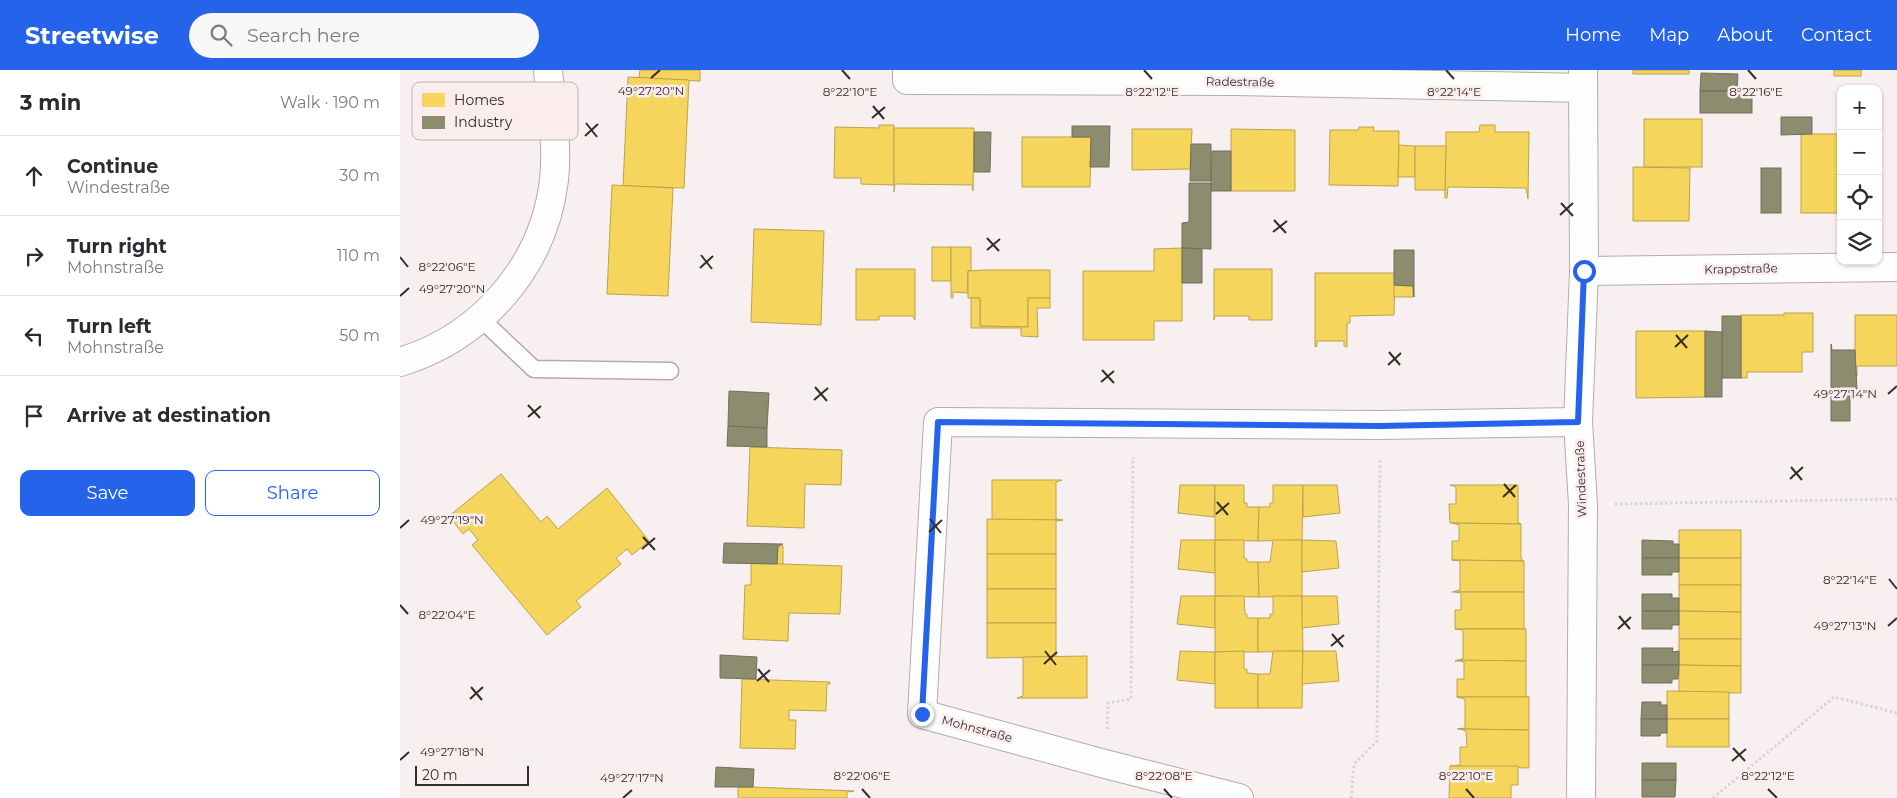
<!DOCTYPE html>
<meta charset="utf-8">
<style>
:root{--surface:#fff;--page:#f7f7f7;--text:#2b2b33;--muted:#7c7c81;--line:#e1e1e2;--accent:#2563eb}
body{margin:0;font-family:Montserrat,sans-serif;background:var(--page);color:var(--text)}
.controls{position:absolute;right:15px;top:15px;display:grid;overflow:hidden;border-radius:10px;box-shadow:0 1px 4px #0004}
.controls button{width:45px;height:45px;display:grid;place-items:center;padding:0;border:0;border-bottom:1px solid var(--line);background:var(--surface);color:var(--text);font:25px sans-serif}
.scale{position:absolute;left:15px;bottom:12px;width:114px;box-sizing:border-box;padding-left:5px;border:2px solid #372b2b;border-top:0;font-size:14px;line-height:18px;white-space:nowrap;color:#372b2b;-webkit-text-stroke:4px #fbeded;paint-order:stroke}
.stop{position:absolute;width:15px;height:15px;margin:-11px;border:4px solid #2563eb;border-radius:50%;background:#fff}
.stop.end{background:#2563eb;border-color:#fff;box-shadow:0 1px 5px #0008}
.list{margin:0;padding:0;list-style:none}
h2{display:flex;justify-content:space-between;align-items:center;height:65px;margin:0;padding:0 20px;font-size:21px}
h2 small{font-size:16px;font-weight:400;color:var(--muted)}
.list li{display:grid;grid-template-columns:32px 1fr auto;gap:15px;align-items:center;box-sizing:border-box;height:80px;padding:0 20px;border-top:1px solid var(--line)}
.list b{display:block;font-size:19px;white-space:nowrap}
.list p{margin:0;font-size:16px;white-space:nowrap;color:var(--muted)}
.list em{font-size:16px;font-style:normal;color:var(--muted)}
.actions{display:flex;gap:10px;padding:15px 20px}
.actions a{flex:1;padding:11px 0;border:1px solid var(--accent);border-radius:10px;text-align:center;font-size:18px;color:var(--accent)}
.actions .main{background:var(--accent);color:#fff}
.icon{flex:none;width:28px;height:28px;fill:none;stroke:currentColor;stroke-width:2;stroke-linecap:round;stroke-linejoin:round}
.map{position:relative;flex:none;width:1497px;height:728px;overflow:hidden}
header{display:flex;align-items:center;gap:30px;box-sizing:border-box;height:70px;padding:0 25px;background:var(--accent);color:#fff}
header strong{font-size:24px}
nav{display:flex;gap:28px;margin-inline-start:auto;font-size:18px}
.search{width:350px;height:45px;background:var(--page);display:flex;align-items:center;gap:12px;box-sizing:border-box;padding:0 18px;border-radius:28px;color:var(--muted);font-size:19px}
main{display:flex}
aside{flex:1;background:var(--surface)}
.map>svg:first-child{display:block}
</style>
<header>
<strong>Streetwise</strong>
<div class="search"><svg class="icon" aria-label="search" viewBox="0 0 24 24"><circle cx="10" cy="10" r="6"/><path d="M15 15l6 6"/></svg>Search here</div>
<nav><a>Home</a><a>Map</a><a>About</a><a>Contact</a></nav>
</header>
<main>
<aside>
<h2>3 min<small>Walk · 190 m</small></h2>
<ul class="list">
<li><svg class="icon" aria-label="ahead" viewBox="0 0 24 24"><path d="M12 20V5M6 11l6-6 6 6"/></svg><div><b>Continue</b><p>Windestraße</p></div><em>30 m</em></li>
<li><svg class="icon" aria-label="right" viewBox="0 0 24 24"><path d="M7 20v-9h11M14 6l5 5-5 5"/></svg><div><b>Turn right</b><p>Mohnstraße</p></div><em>110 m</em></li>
<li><svg class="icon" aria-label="left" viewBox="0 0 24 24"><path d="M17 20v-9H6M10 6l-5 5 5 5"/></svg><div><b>Turn left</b><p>Mohnstraße</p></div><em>50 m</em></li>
<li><svg class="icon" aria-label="arrive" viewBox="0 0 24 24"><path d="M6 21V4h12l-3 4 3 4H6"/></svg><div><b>Arrive at destination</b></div></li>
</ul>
<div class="actions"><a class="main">Save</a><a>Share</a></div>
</aside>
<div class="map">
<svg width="1497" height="728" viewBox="0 0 1497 728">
<rect width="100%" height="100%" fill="#f8f0f0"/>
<!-- homes -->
<g fill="#f6d55c" stroke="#bda24d">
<path d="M240 0H300V11L239 8Z"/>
<rect x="1233" y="0" width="56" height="4"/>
<rect x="1434" y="0" width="27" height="6"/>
<path d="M228 7 289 10 284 118 223 116Z"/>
<rect x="1244" y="49" width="58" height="48"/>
<path d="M479 55H494V115L461 114V108H434L435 57 479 58Z"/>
<path d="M1080 55H1095V62H1129L1128 129 1126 118 1048 117 1047 128H1045L1046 62H1079Z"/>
<path d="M959 57H974L973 61H999L998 116 929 115 930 60H958Z"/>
<path d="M494 58H574L573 121 572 115 495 114 494 122Z"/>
<path d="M732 59H792L790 99 732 100Z"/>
<path d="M831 59 895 60V121H831Z"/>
<rect x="1401" y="64" width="40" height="79"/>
<path d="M622 67H691L690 117H622Z"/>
<path d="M999 75 1015 76V107H998Z"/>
<path d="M1015 76H1046L1045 120H1015Z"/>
<path d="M1233 97 1290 98 1289 151H1233Z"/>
<path d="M212 115 273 118 268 226 207 224Z"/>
<path d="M354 159 424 161 421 255 351 252Z"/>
<rect x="532" y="177" width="19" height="34"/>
<path d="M551 177H571V201H568L567 223 553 222V228H551Z"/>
<path d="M782 178V251H754V270H683V201H754V179Z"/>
<path d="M456 199H515V250L513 246H479V250H456Z"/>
<path d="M814 199H872V250H849V246H815L814 250Z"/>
<path d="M584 200H650V228H628V257L580 256V228H568V201Z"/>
<path d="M915 203H995L994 245 950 246V253H947V277L944 276V271H917V276L915 277Z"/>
<path d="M994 215 1013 216V227H994Z"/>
<path d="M571 228H580V256L628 257V228H650V238H637L638 267 621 266V258H571Z"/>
<path d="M1384 243H1413V282H1402V302H1347V308H1341V245H1384Z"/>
<path d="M1455 245H1497V296H1457V306H1455Z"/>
<path d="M1236 261H1305V327L1236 328Z"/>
<path d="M350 377 442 380 441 415 405 414 404 458 347 456Z"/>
<path d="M101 404 141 452 147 446 158 459 207 418 249 471 232 485 227 479 216 488 221 494 176 531 181 537 147 565 72 475 78 470 69 459 63 464 49 446Z"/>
<path d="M592 410H662L656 412V449L663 450H592Z"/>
<path d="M780 415H815L814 447 778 443Z"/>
<path d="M815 415H844V433H847V437H859L858 471 815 470Z"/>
<path d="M873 415H903L902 470 858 471 859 437H870V433H873Z"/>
<path d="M903 415H937L940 443 903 447Z"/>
<path d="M1050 415H1118V452L1121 454 1050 453 1049 434H1056V417Z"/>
<path d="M587 449 663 450 656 451V484H587Z"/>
<path d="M1052 453 1121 454V489L1124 491 1052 490V471H1059V455Z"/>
<rect x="1279" y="460" width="62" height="28"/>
<path d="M781 470H815V503L778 499Z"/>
<path d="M815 470H844V488L847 489V492H858L859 527 815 526Z"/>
<path d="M873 470H902V526L859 527 858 492H870Z"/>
<path d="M902 470 936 471 939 498 902 502Z"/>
<path d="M378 476H383V494H377Z"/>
<rect x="587" y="484" width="69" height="35"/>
<rect x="1279" y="488" width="62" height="27"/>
<path d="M1052 490 1124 491V522H1052L1060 520V491Z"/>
<path d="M351 493 442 496 440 544 389 543 388 571 343 569 345 515H351Z"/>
<path d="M1279 515H1341V542L1279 541Z"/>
<rect x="587" y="519" width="69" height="34"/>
<path d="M1055 522H1124V558L1126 559H1055V540H1061V523Z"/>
<path d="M781 526H815V558L777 554Z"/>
<path d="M815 526H844L845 544H847V548H858V582H815Z"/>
<path d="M873 526H902L903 581 858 582V548H870V544H873Z"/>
<path d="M902 526H937L939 554 902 558Z"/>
<path d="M1279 541 1341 542V569H1279Z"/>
<path d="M587 553H656V587L587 588Z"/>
<path d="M1055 559H1126V591H1055L1063 589V560Z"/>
<path d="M1279 569H1341V596L1279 595Z"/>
<path d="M780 581 815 582V614L777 610Z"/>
<path d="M844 581V599H847V603L858 604V638H815V582Z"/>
<path d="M873 581H903L902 638H858V604H870Z"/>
<path d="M903 581H936L939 611 902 614Z"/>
<path d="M687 586V628H617L623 626V587Z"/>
<path d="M1057 590 1126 591V626L1129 627H1057V609H1064V592Z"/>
<path d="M1279 595 1341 596V623L1279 622Z"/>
<path d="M342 609 430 612V614H427L426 641 389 640V650H396L395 679 340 678Z"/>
<path d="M1267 621 1329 622V649H1267Z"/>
<path d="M1057 627H1129V660L1057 659 1065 658V629Z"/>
<rect x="1267" y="649" width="62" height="28"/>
<path d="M1060 659 1129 660V698L1050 696 1060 695V677H1067L1066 661Z"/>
<path d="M1050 696H1118V715H1111V728H1049Z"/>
<path d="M338 717H353L454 721 447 722V728H338Z"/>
</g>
<!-- industry -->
<g fill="#8c8c6e" stroke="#726f5a">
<path d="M1301 3 1338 4 1337 21H1300Z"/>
<rect x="1300" y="21" width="52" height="22"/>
<path d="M1381 47H1412V64L1381 65Z"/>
<path d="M672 56H710L709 97H690L691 67H672Z"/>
<path d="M574 62H591L590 102H574Z"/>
<path d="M791 74H811V111H790Z"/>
<path d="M812 81H831V121H811Z"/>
<rect x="1361" y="98" width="20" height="45"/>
<path d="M789 113H811V179L782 178V153L789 152Z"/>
<path d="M782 178 802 179V213H782Z"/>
<path d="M994 180H1014V227L1013 216 994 215Z"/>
<rect x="1322" y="246" width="19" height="62"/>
<path d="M1305 261 1322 262V327H1305Z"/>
<path d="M1431 274 1432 280H1455L1457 319H1450V351H1431Z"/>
<path d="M329 321 369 323 367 358 328 356Z"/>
<path d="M328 356 367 358V377L327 376Z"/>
<path d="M1242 470 1273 471V474H1279V488H1242Z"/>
<path d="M324 473 383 474 378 476 377 494 323 493Z"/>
<path d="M1242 488H1279V502H1272V505H1242Z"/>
<path d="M1242 524H1272V528H1279V541H1242Z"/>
<path d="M1242 541H1279V555H1272V559H1242Z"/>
<path d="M1242 578H1273L1272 582 1279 581V595H1242Z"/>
<path d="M320 585 357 587 356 609 320 608Z"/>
<path d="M1242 595H1279L1278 609H1272V613H1242Z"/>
<path d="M1242 632H1261V635H1267V649H1241Z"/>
<path d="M1241 649H1267V663H1261L1260 666H1241Z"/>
<rect x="1242" y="693" width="34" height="17"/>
<path d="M316 697 354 699 353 717H315Z"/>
<path d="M1242 710H1276L1275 727H1242Z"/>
</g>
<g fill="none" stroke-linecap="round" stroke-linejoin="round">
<!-- lane casing -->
<g stroke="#b5abab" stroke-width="19">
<path id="lane" d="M81 249 134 299 270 301"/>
</g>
<!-- street casing -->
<g stroke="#b5abab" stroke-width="30">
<g id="street">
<path d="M507 0V10L836 11 1183 18"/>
<path d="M1184 201 1497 197"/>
<path d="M0 292C82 267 144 196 154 110 158 74 151 36 148 0"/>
<path d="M839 728 705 694 522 644 538 352 980 355 1178 352"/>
<path d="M1181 728 1183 435 1178 352 1184 201 1183 0"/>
</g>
</g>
<!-- path -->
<g stroke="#d7d5d5" stroke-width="3" stroke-dasharray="2.5 2.5" stroke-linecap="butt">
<path d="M1215 434 1497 429"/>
<path d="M707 659 708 633 731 629 733 387"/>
<path d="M951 728 954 694 977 671 980 389"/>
<path d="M1313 728 1434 627 1497 643"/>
</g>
<!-- lane -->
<use href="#lane" stroke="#fefdfd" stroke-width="16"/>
<!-- street -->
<use href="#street" stroke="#fefdfd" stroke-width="28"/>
</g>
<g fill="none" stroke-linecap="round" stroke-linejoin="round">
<!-- route -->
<path stroke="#2563eb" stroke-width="6" d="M522 644 538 352 980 356 1178 352 1184 201"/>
</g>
<!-- ticks -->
<path fill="none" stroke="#372b2b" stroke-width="2" d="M442 0 450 9M744 0 752 9M1046 0 1054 9M1348 0 1356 9M251 8 260 0M473 36 484 49M472 48 485 37M186 53 197 67M185 66 198 54M1161 133 1173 146M1160 145 1173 133M874 150 886 163M873 162 887 151M587 168 599 181M587 180 600 169M301 185 312 199M0 187 8 197M300 198 313 186M0 226 9 218M1276 265 1287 278M1275 277 1288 265M989 282 1000 295M988 295 1001 283M702 300 714 313M701 312 714 301M415 317 427 331M1488 324 1497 316M414 330 428 318M128 335 140 348M128 347 141 336M1391 397 1402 410M1390 409 1403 397M1104 414 1115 427M1103 427 1116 415M817 432 828 445M816 444 829 433M530 449 541 463M0 458 9 450M529 462 542 450M243 467 255 480M242 479 255 468M1489 509 1497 519M0 535 8 544M1219 546 1230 559M1488 556 1497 548M1218 559 1231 547M932 564 943 577M931 576 944 565M645 581 656 595M644 594 657 582M358 599 369 612M357 611 370 600M71 617 82 630M70 629 83 617M1333 678 1345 691M0 690 9 682M1332 691 1346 679M462 719 470 728M764 719 772 728M1066 719 1074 728M1368 719 1377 728M223 728 232 720"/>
<g text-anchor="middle" stroke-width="5" stroke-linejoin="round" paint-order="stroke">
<!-- street labels -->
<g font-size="12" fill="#372b2b" stroke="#fbeded">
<text transform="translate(840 12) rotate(1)" y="4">Radestraße</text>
<text transform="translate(1341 199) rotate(-1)" y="4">Krappstraße</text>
<text transform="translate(1181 409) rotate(-92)" y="4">Windestraße</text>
<text transform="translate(577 659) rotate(15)" y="4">Mohnstraße</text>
</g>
</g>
<!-- legend -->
<rect x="12" y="12" width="166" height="58" rx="8" fill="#fbeded" stroke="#c0b3b3" stroke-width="1"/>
<rect x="22" y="23" width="23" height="14" fill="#f6d55c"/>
<rect x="22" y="46" width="23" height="13" fill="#8c8c6e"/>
<g font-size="14" fill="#372b2b">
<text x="54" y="35">Homes</text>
<text x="54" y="57">Industry</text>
</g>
<g font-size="12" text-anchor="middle" fill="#372b2b" stroke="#fbeded" stroke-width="5" stroke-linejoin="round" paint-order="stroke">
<text x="251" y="25">49°27'20"N</text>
<text x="1356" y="26">8°22'16"E</text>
<text x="450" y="26">8°22'10"E</text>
<text x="752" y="26">8°22'12"E</text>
<text x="1054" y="26">8°22'14"E</text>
<text x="47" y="201">8°22'06"E</text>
<text x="52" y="223">49°27'20"N</text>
<text x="1445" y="328">49°27'14"N</text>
<text x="52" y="454">49°27'19"N</text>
<text x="1450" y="514">8°22'14"E</text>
<text x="47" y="549">8°22'04"E</text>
<text x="1445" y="560">49°27'13"N</text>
<text x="52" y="686">49°27'18"N</text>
<text x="462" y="710">8°22'06"E</text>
<text x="764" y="710">8°22'08"E</text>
<text x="1066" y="710">8°22'10"E</text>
<text x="1368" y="710">8°22'12"E</text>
<text x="232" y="712">49°27'17"N</text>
</g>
</svg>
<div class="controls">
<button>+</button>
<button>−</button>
<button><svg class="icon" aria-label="locate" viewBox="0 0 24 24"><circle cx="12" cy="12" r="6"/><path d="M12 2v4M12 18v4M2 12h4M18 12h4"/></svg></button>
<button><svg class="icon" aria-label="layers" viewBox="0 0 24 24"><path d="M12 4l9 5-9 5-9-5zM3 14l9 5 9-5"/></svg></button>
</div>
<div class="scale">20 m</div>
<div class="stop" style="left:1184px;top:201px"></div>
<div class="stop end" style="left:522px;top:644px"></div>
</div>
</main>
